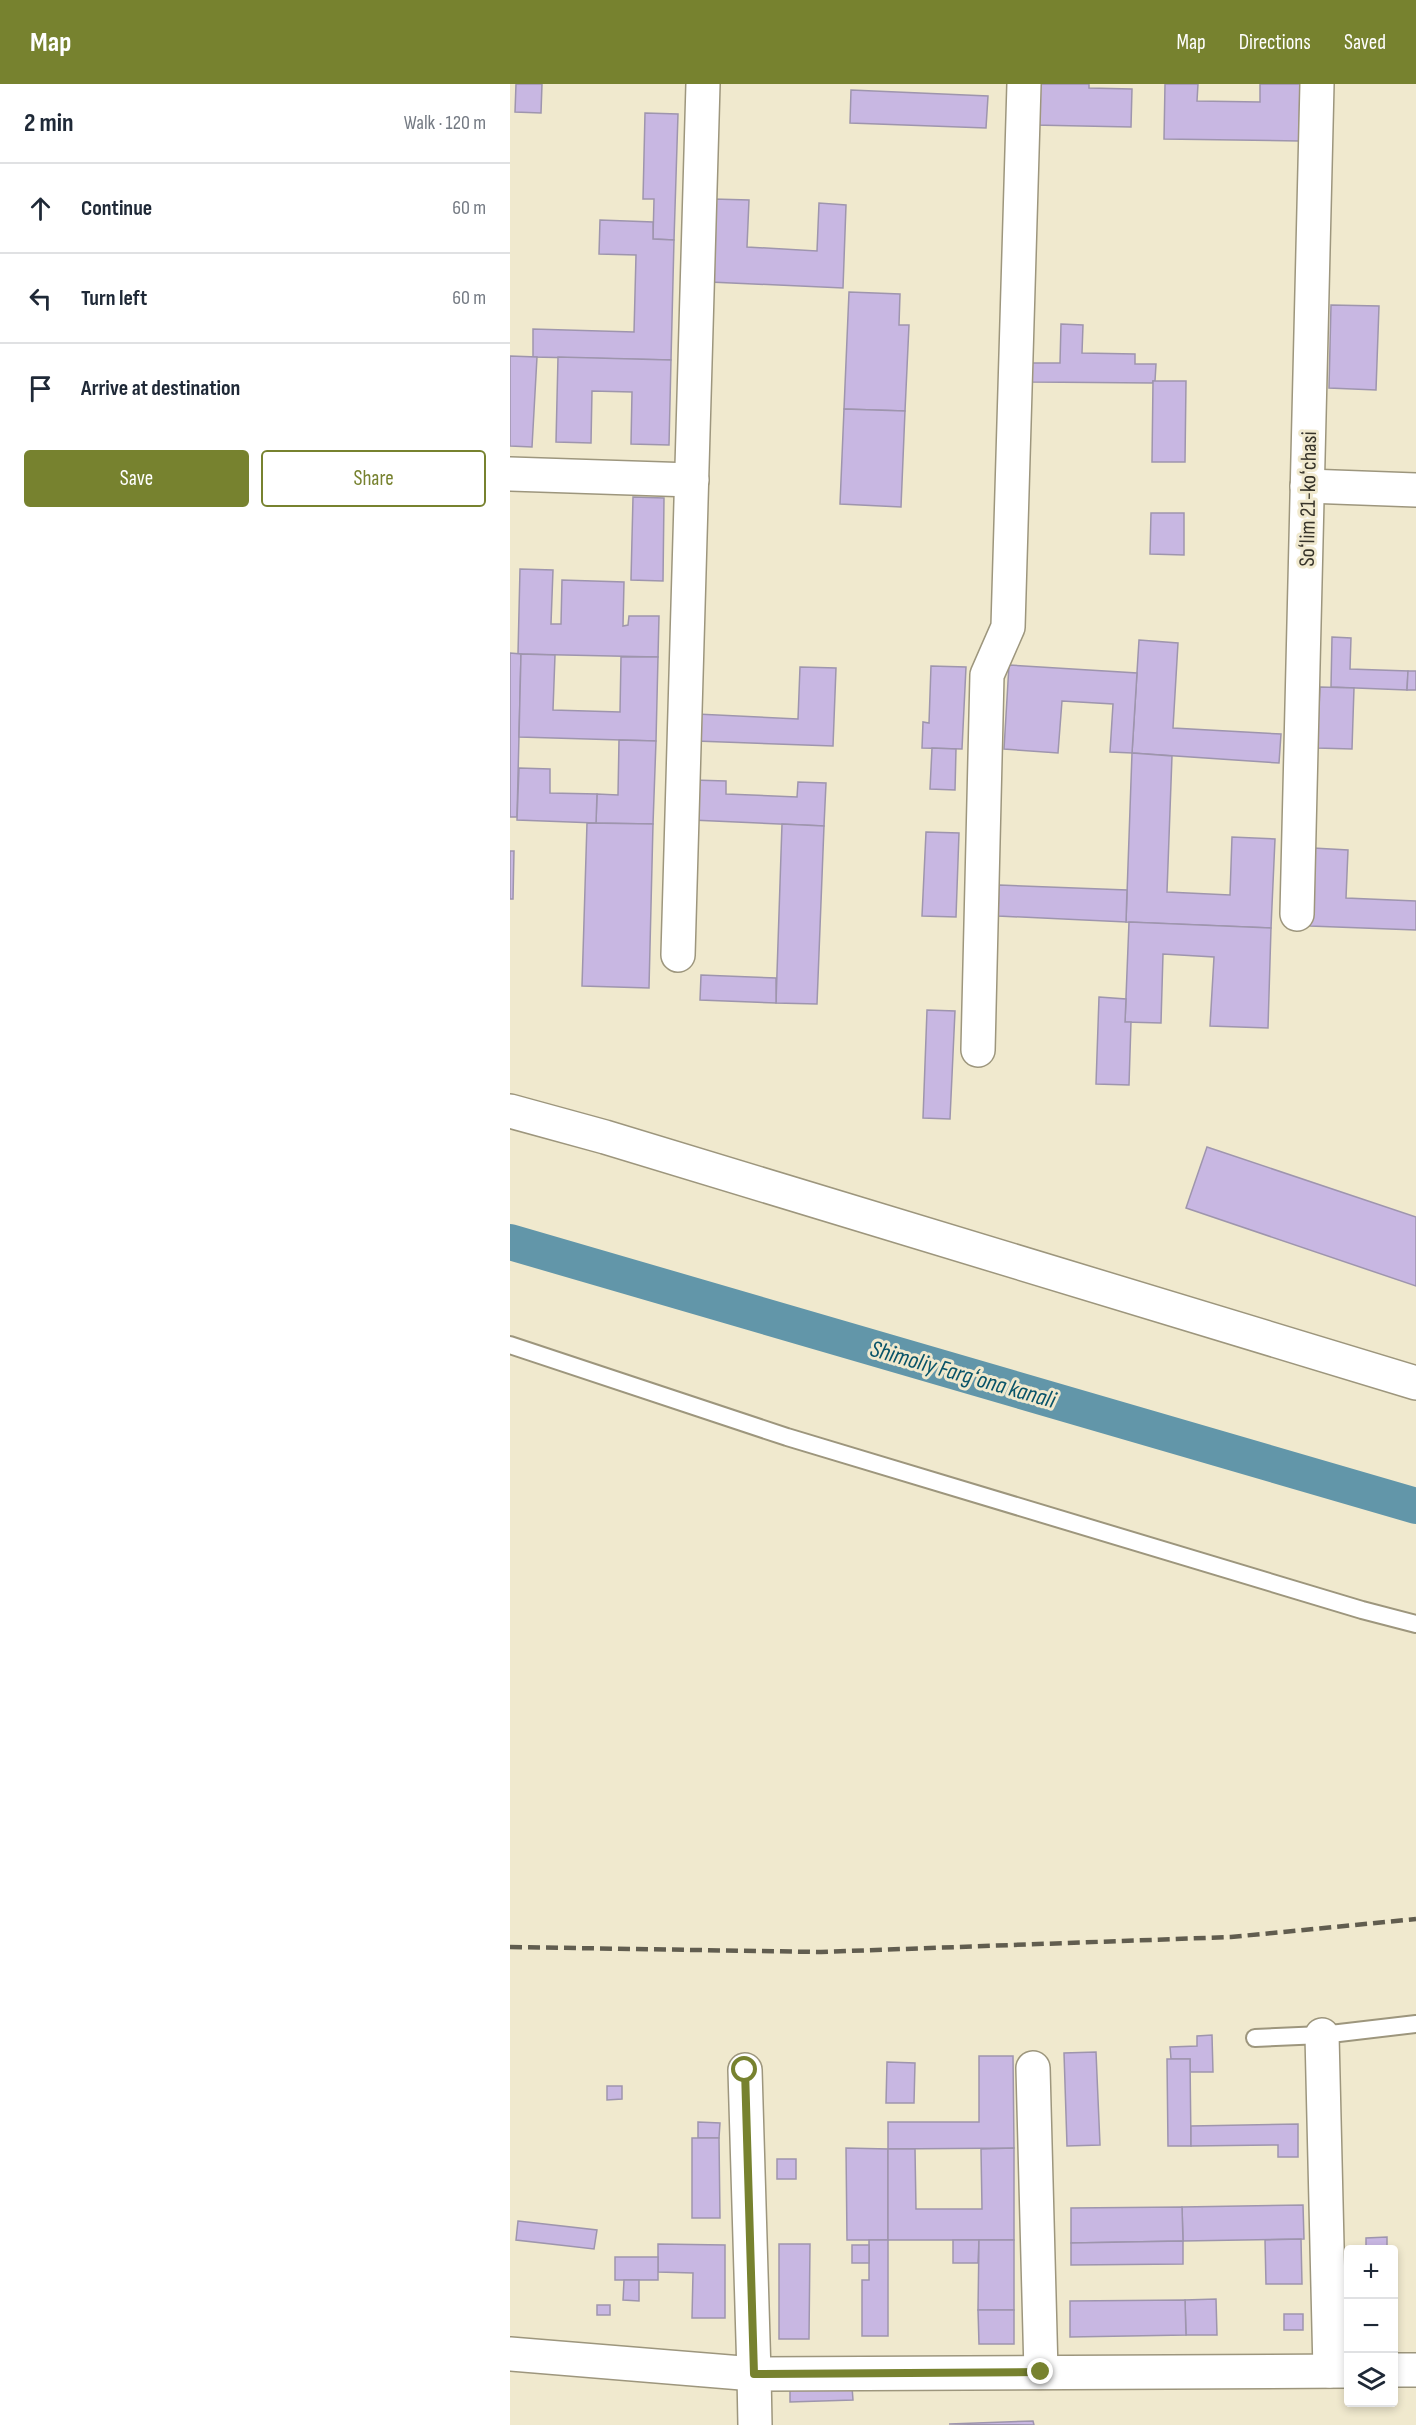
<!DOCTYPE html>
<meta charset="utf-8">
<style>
:root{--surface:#fff;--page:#f6f6f7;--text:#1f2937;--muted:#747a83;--line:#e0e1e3;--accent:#77822f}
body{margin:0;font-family:"Sofia Sans Condensed",sans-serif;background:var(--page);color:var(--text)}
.controls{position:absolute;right:18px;bottom:18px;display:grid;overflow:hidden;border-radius:6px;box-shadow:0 3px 9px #0003}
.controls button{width:54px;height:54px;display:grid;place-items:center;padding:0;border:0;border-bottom:2px solid var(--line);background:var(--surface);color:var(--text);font:30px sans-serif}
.stop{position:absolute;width:18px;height:18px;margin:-14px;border:4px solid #77822f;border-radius:50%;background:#fff}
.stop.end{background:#77822f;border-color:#fff;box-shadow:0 2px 6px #0008}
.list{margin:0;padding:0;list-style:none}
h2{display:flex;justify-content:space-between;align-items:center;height:78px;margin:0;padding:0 24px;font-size:26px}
h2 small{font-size:20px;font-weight:400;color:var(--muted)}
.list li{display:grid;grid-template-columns:39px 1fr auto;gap:18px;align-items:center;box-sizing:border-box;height:90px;padding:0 24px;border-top:2px solid var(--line)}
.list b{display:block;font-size:22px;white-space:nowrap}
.list em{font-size:20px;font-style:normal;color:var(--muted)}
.actions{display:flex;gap:12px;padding:18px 24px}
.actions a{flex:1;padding:14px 0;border:2px solid var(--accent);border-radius:6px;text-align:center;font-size:21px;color:var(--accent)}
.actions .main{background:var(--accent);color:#fff}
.icon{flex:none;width:33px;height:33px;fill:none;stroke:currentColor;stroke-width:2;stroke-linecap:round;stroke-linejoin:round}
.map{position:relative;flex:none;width:906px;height:2341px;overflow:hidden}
header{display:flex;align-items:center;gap:36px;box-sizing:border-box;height:84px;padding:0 30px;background:var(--accent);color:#fff}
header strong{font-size:28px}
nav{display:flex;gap:33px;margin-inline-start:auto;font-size:21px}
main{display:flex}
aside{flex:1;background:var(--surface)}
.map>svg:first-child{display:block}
</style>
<header>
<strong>Map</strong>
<nav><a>Map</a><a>Directions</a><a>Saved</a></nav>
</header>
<main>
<aside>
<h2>2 min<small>Walk · 120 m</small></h2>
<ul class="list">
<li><svg class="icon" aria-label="ahead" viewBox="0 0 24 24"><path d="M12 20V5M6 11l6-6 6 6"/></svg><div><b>Continue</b></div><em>60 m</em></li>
<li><svg class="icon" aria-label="left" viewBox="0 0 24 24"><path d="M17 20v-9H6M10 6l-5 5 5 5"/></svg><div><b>Turn left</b></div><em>60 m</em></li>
<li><svg class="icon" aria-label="arrive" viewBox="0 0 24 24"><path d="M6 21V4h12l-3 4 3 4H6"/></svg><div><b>Arrive at destination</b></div></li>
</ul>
<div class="actions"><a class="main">Save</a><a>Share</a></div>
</aside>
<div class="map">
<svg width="906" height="2341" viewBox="0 0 906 2341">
<rect width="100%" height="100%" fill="#f0e9ce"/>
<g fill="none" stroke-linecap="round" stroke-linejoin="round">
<!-- canal -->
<path stroke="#6296a9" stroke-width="36" d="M0 1158 906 1422"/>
</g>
<!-- building -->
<g fill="#c8b7e2" stroke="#9e95ad" stroke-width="1.5">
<path d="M6 0H32L31 29 5 28Z"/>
<path d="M523 0H579V4L622 5 621 43 523 41Z"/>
<path d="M655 0H688L687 17 750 18V0H790L789 57 654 55Z"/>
<path d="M341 6 478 12 476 44 340 39Z"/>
<path d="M135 29 168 30 164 156 143 155 144 115H133Z"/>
<path d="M203 115 239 116 237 163 307 167 309 119 336 121 333 204 200 198Z"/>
<path d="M90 136 143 138V155L164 156 161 276 23 273V245L124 248 126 171 89 170Z"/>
<path d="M339 208 390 210 389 241H399L395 327 334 325Z"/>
<path d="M821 221 869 222 866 306 819 304Z"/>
<path d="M551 240 573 241 572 269 625 270V280H646L645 297H643V299L522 298V279H550Z"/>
<path d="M0 272 27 273 22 363 0 362Z"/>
<path d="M48 273 161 276 159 361 121 360 122 308 82 307 81 359 46 358Z"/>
<path d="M643 297H676L675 378H642Z"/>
<path d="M334 325 395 327 391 423 330 420Z"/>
<path d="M123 413 154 414 153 497 121 496Z"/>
<path d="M641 429H674V471L640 470Z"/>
<path d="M10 485 43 486 41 540H51L52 496 114 498 113 542 118 541 119 532H149L148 573 8 570Z"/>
<path d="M822 553 841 554 840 585 898 587 897 606 821 603Z"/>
<path d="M629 556 668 559 663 644 771 650 769 679 622 669Z"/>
<path d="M0 569 11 570 7 733H0Z"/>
<path d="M11 570 45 571 43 626 110 628 111 573H148L146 657 9 653Z"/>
<path d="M499 581 627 589 622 669 600 668 603 620 552 617 548 669 494 665Z"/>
<path d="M421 582 456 583 452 665 412 664 413 638 419 639Z"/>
<path d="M290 583 326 584 323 662 186 657 187 630 288 635Z"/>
<path d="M898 587H906V606H897Z"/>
<path d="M810 603 844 604 842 665 807 664Z"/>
<path d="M109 656 146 657 143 740 86 739 87 710 108 711Z"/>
<path d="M422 664 446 665 445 706 420 705Z"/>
<path d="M622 669 662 672 657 808 720 811 722 753 765 755 761 844 616 838Z"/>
<path d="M9 684 40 685V709L87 710 86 739 7 736Z"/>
<path d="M183 696 216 697V710L287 713 288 698 316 699 314 742 182 736Z"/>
<path d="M77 739 143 740 139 904 72 902Z"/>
<path d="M272 740 314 742 307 920 266 919Z"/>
<path d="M416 748 449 749 446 833 412 832Z"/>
<path d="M803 764 838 766 836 814 906 817V846L800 842Z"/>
<path d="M0 767H4L3 815H0Z"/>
<path d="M489 801 617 806 616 838 488 832Z"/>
<path d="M619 838 761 844 758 944 700 942 704 873 653 870 651 939 615 938Z"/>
<path d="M191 891 266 894V919L190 916Z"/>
<path d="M589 913 616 915 615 938H621L619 1001 586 1000Z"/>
<path d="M417 926 445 927 440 1035 413 1034Z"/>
<path d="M697 1063 906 1133V1202L676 1124Z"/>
<path d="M702 1951 703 1988H680V1975H661L660 1963 687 1962V1952Z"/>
<path d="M586 1968 590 2061 557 2062 554 1969Z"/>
<path d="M469 1972H503L504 2064 378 2065V2038H469Z"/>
<path d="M657 1975H680L681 2062H658Z"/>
<path d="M377 1978 405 1979 404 2019H376Z"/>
<path d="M97 2002H112V2015L97 2016Z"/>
<path d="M188 2038 210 2039 209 2054H188Z"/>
<path d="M788 2040V2073H768V2061L681 2062V2042Z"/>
<path d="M182 2054H209L210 2134H182Z"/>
<path d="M336 2064 378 2065V2156H337Z"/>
<path d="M504 2064V2156H378V2065H405L406 2125H472L471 2065Z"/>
<rect x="267" y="2075" width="19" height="20"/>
<path d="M793 2121 794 2155 673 2157 672 2123Z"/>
<path d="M672 2123 673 2157 561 2159V2124Z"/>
<path d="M8 2137 87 2146 84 2165 6 2156Z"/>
<path d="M877 2153V2166H856V2154Z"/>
<path d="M791 2155 792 2200H756L755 2156Z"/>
<path d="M359 2156H378V2252H352V2196H359Z"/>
<path d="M443 2156H469L468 2179H443Z"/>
<path d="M469 2156H504V2226H468Z"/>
<path d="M673 2157V2180L561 2181V2159Z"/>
<path d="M148 2160 215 2161V2234H182L183 2189 148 2188Z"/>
<path d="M269 2160H300L299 2255H269Z"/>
<rect x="342" y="2161" width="17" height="18"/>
<rect x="105" y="2173" width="43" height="23"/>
<path d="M114 2196H129V2217L113 2216Z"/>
<path d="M706 2215 707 2251H676L675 2216Z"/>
<path d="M675 2216 676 2251 560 2253V2217Z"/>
<rect x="87" y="2221" width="13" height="10"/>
<path d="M468 2226H504V2260H469Z"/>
<rect x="774" y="2230" width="19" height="16"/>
<path d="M342 2303 343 2316 280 2318V2304Z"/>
<path d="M523 2337 524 2341 439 2340Z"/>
</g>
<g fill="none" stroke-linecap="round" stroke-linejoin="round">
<!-- service casing -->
<g stroke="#9d967d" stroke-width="20">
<g id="service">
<path d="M0 1261 277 1353 852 1526 906 1540"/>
<path d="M745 1954 812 1951 906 1940"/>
</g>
</g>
<!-- minor casing -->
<g stroke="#9d967d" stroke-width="36">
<g id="minor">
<path d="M0 390 182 396"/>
<path d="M797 402 906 406"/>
<path d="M787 830 807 0"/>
<path d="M168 871 193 0"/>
<path d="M468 966 477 591 498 543 514 0"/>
<path d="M0 1027 95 1053 906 1299"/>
<path d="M812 1951 820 2287"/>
<path d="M523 1984 531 2288"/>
<path d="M0 2270 244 2290 235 1986"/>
<path d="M884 2286H906"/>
<path d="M245 2341 244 2290 838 2287"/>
</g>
</g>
<!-- service -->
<use href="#service" stroke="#fff" stroke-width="16"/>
<!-- minor -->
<use href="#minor" stroke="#fff" stroke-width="33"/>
<!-- rail -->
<path stroke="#615d4f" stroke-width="4.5" stroke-dasharray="12 6" stroke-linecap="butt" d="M0 1863 311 1868 721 1853 906 1835"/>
</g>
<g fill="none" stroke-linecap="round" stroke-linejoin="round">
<!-- route -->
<path stroke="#77822f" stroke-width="8" d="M235 1986 244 2290 531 2288"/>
</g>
<g text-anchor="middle" stroke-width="6" stroke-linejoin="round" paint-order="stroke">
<!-- street labels -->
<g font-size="22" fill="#363329" stroke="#f0e9ce">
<text transform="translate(797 415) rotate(-89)" y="8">Soʻlim 21-koʻchasi</text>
</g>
<!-- water labels -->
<g font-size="24" font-style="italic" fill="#085368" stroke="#f0e9ce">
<text transform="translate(453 1290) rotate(16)" y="8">Shimoliy Fargʻona kanali</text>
</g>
</g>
</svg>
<div class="controls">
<button>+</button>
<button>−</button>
<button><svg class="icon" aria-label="layers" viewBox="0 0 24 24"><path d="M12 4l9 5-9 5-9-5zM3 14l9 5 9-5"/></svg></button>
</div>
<div class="stop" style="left:235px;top:1986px"></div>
<div class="stop end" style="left:531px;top:2288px"></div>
</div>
</main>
